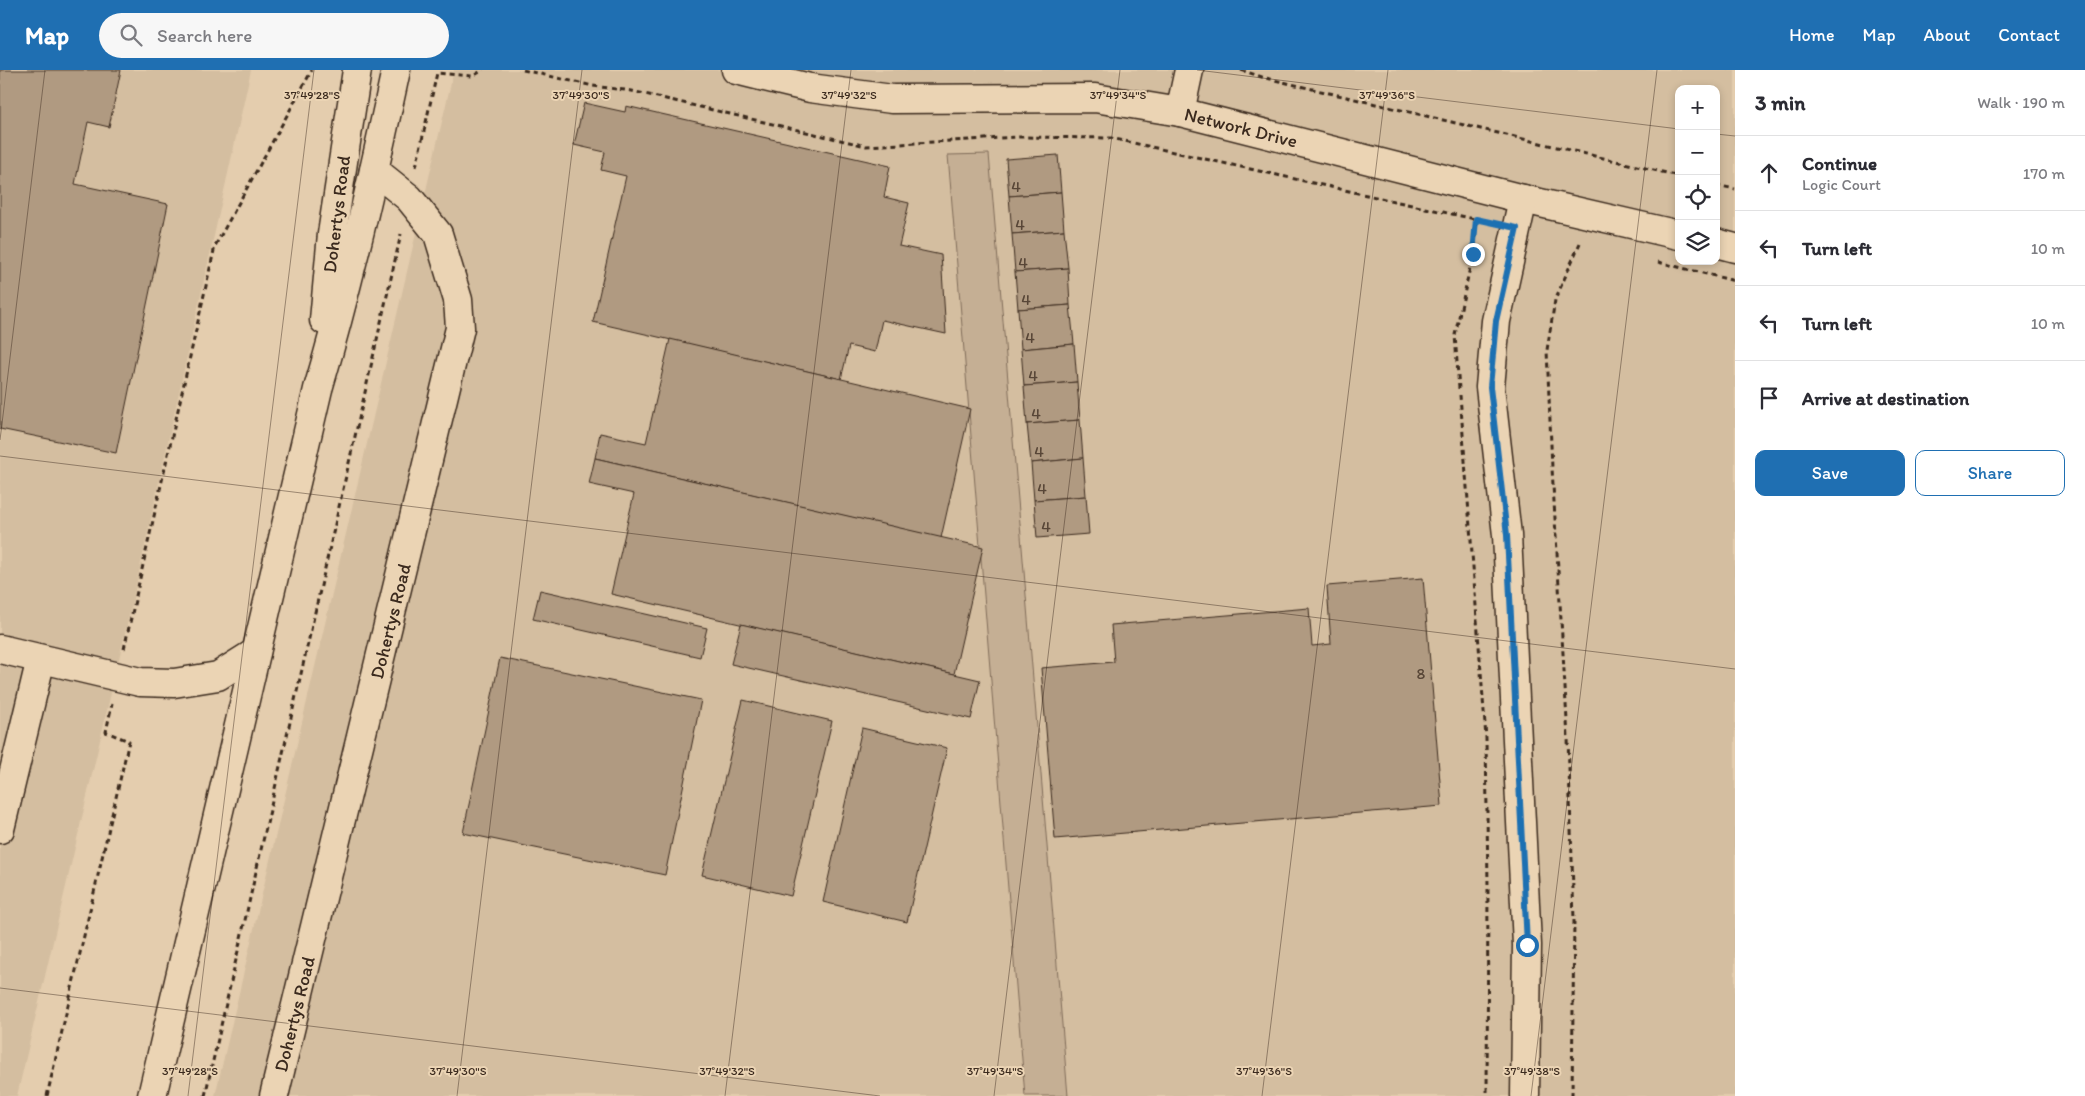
<!DOCTYPE html>
<meta charset="utf-8">
<style>
:root{--surface:#fff;--page:#f7f7f7;--text:#2b2b33;--muted:#7c7c81;--line:#e1e1e2;--accent:#1f6fb2}
body{margin:0;font-family:Itim,sans-serif;background:var(--page);color:var(--text)}
.controls{position:absolute;right:15px;top:15px;display:grid;overflow:hidden;border-radius:10px;box-shadow:0 2px 8px #0003}
.controls button{width:45px;height:45px;display:grid;place-items:center;padding:0;border:0;border-bottom:1px solid var(--line);background:var(--surface);color:var(--text);font:25px sans-serif}
.stop{position:absolute;width:15px;height:15px;margin:-11px;border:4px solid #1f6fb2;border-radius:50%;background:#fff}
.stop.end{background:#1f6fb2;border-color:#fff;box-shadow:0 1px 5px #0008}
.list{margin:0;padding:0;list-style:none}
h2{display:flex;justify-content:space-between;align-items:center;height:65px;margin:0;padding:0 20px;font-size:21px}
h2 small{font-size:16px;font-weight:400;color:var(--muted)}
.list li{display:grid;grid-template-columns:32px 1fr auto;gap:15px;align-items:center;box-sizing:border-box;height:75px;padding:0 20px;border-top:1px solid var(--line)}
.list b{display:block;font-size:19px;white-space:nowrap}
.list p{margin:0;font-size:16px;white-space:nowrap;color:var(--muted)}
.list em{font-size:16px;font-style:normal;color:var(--muted)}
.actions{display:flex;gap:10px;padding:15px 20px}
.actions a{flex:1;padding:11px 0;border:1px solid var(--accent);border-radius:10px;text-align:center;font-size:18px;color:var(--accent)}
.actions .main{background:var(--accent);color:#fff}
.icon{flex:none;width:28px;height:28px;fill:none;stroke:currentColor;stroke-width:2;stroke-linecap:round;stroke-linejoin:round}
.map{position:relative;flex:none;width:1735px;height:1026px;overflow:hidden}
header{display:flex;align-items:center;gap:30px;box-sizing:border-box;height:70px;padding:0 25px;background:var(--accent);color:#fff}
header strong{font-size:24px}
nav{display:flex;gap:28px;margin-inline-start:auto;font-size:18px}
.search{width:350px;height:45px;background:var(--page);display:flex;align-items:center;gap:12px;box-sizing:border-box;padding:0 18px;border-radius:28px;color:var(--muted);font-size:19px}
main{display:flex}
aside{flex:1;background:var(--surface)}
.map>svg:first-child{display:block}
</style>
<header>
<strong>Map</strong>
<div class="search"><svg class="icon" aria-label="search" viewBox="0 0 24 24"><circle cx="10" cy="10" r="6"/><path d="M15 15l6 6"/></svg>Search here</div>
<nav><a>Home</a><a>Map</a><a>About</a><a>Contact</a></nav>
</header>
<main>
<div class="map">
<svg width="1735" height="1026" viewBox="0 0 1735 1026">
<rect width="100%" height="100%" fill="#e4cdae"/>
<filter id="ink" filterUnits="userSpaceOnUse"><feTurbulence type="fractalNoise" baseFrequency=".02" numOctaves="2"/><feDisplacementMap in="SourceGraphic" scale="10" xChannelSelector="R" yChannelSelector="G"/><feConvolveMatrix kernelMatrix="1 2 1 2 8 2 1 2 1" color-interpolation-filters="sRGB"/></filter>
<g filter="url(#ink)">
<!-- built -->
<g fill="#d4bea0" fill-rule="evenodd">
<path d="M0 0H251L133 529 17 1026H0Z"/>
<path d="M454 0H1735V1026H215ZM1679 19H1716V191H1679Z"/>
</g>
<!-- green -->
<path fill="#c5af94" stroke="#806c59" d="M989 84 1068 1026H1025L948 85Z"/>
<!-- building -->
<g fill="#b09a81" stroke="#3b2a1e">
<path d="M0 0H121L109 57 88 52 75 114 168 134 116 383 0 359Z"/>
<path d="M584 33 625 42 626 36 890 96 884 127 909 133 899 176 941 185 946 264 882 250 875 282 849 276 841 309 593 252 626 106 601 100 605 82 574 75Z"/>
<path d="M1058 85 1061 122 1009 126 1006 89Z"/>
<path d="M1061 122 1064 160 1012 164 1009 126Z"/>
<path d="M1064 160 1068 198 1015 202 1012 164Z"/>
<path d="M1068 198 1070 235 1018 239 1015 202Z"/>
<path d="M1070 235 1074 274 1021 279 1018 239Z"/>
<path d="M670 269 970 339 941 468 595 388 600 363 646 373Z"/>
<path d="M1074 274 1077 312 1024 316 1021 279Z"/>
<path d="M1077 312 1080 350 1027 354 1024 316Z"/>
<path d="M1080 350 1083 388 1031 393 1027 354Z"/>
<path d="M595 388 983 477 954 604 611 524 634 424 589 414Z"/>
<path d="M1083 388 1086 426 1034 430 1031 393Z"/>
<path d="M1086 426 1089 464 1037 468 1034 430Z"/>
<path d="M1423 508 1442 736 1055 769 1041 598 1114 592 1111 555 1309 538 1312 576 1331 574 1327 516Z"/>
<path d="M540 520 707 558 700 587 533 549Z"/>
<path d="M741 554 980 610 971 649 731 594Z"/>
<path d="M500 588 701 630 665 805 463 763Z"/>
<path d="M743 630 832 651 791 826 702 805Z"/>
<path d="M862 658 947 678 907 852 823 832Z"/>
</g>
<g fill="none" stroke-linecap="round" stroke-linejoin="round">
<!-- minor casing -->
<g stroke="#3b2a1e" stroke-width="31">
<g id="minor">
<path d="M736 0 810 18 892 29 1095 28 1180 42 1523 129 1679 165"/>
<path d="M1180 42 1189 0"/>
<path d="M1523 129 1496 251 1490 317 1507 465 1527 875 1525 1026"/>
<path d="M1716 173 1735 178"/>
<path d="M0 579 140 612 174 613 218 606 256 582"/>
<path d="M0 759 41 589"/>
<path d="M274 1026 460 258 458 230 438 164 409 128 374 100"/>
</g>
</g>
<!-- major casing -->
<g stroke="#3b2a1e" stroke-width="31">
<g id="major">
<path d="M324 250 332 164 357 0"/>
<path d="M152 1026 318 319C349 214 373 107 396 0"/>
</g>
</g>
<!-- path -->
<g stroke="#3b2a1e" stroke-width="3" stroke-dasharray="5 4" stroke-linecap="butt">
<path d="M523 0 593 16 632 21 866 76 1019 67 1111 68 1479 150"/>
<path d="M1241 0 1262 7 1679 106"/>
<path d="M416 97 437 3 473 6 483 0"/>
<path d="M1716 115 1735 119"/>
<path d="M1658 192 1735 211"/>
<path d="M1459 319 1455 265 1473 184 1476 149"/>
<path d="M1460 325 1486 668 1488 817 1487 1026"/>
<path d="M124 579 215 176 312 0"/>
<path d="M47 1026 129 671 106 662 112 634"/>
<path d="M205 1026 401 164"/>
<path d="M1572 1026 1574 850 1568 668 1552 398 1547 280 1555 230 1580 173"/>
</g>
<!-- minor -->
<use href="#minor" stroke="#ebd4b4" stroke-width="28"/>
<!-- major -->
<use href="#major" stroke="#ebd4b4" stroke-width="28"/>
</g>
</g>
<g fill="none" stroke-linecap="round" stroke-linejoin="round" filter="url(#ink)">
<!-- route -->
<path stroke="#1f6fb2" stroke-width="6" d="M1473 184 1476 149 1517 158 1496 251 1490 317 1507 465 1527 875"/>
</g>
<!-- ticks -->
<path fill="none" stroke="#3b2a1e" stroke-width="1" stroke-opacity="0.45" d="M1197 0 1679 59M1716 64 1735 66M0 370 45 0M0 386 1735 599M0 918 880 1026M188 1026 314 0M457 1026 582 0M725 1026 851 0M994 1026 1120 0M1262 1026 1388 0M1531 1026 1657 0"/>
<g text-anchor="middle" stroke-width="4" stroke-linejoin="round" paint-order="stroke">
<!-- number labels -->
<g font-size="16" fill="#584637">
<text x="1016" y="122">4</text>
<text x="1020" y="160">4</text>
<text x="1023" y="198">4</text>
<text x="1026" y="235">4</text>
<text x="1030" y="273">4</text>
<text x="1033" y="311">4</text>
<text x="1036" y="349">4</text>
<text x="1039" y="387">4</text>
<text x="1042" y="424">4</text>
<text x="1046" y="462">4</text>
<text x="1421" y="609">8</text>
</g>
<!-- street labels -->
<g font-size="19" fill="#3b2a1e" stroke="#ebd4b4">
<text transform="translate(1241 57) rotate(14)" y="7">Network Drive</text>
<text transform="translate(336 144) rotate(-83)" y="7">Dohertys Road</text>
<text transform="translate(390 551) rotate(-76)" y="7">Dohertys Road</text>
<text transform="translate(294 944) rotate(-76)" y="7">Dohertys Road</text>
</g>
</g>
<g font-size="12" text-anchor="middle" fill="#3b2a1e" stroke="#ebd4b4" stroke-width="4" stroke-linejoin="round" paint-order="stroke">
<text x="312" y="29">37°49'28"S</text>
<text x="581" y="29">37°49'30"S</text>
<text x="849" y="29">37°49'32"S</text>
<text x="1118" y="29">37°49'34"S</text>
<text x="1387" y="29">37°49'36"S</text>
<text x="190" y="1005">37°49'28"S</text>
<text x="458" y="1005">37°49'30"S</text>
<text x="727" y="1005">37°49'32"S</text>
<text x="995" y="1005">37°49'34"S</text>
<text x="1264" y="1005">37°49'36"S</text>
<text x="1532" y="1005">37°49'38"S</text>
</g>
</svg>
<div class="controls">
<button>+</button>
<button>−</button>
<button><svg class="icon" aria-label="locate" viewBox="0 0 24 24"><circle cx="12" cy="12" r="6"/><path d="M12 2v4M12 18v4M2 12h4M18 12h4"/></svg></button>
<button><svg class="icon" aria-label="layers" viewBox="0 0 24 24"><path d="M12 4l9 5-9 5-9-5zM3 14l9 5 9-5"/></svg></button>
</div>
<div class="stop" style="left:1527px;top:875px"></div>
<div class="stop end" style="left:1473px;top:184px"></div>
</div>
<aside>
<h2>3 min<small>Walk · 190 m</small></h2>
<ul class="list">
<li><svg class="icon" aria-label="ahead" viewBox="0 0 24 24"><path d="M12 20V5M6 11l6-6 6 6"/></svg><div><b>Continue</b><p>Logic Court</p></div><em>170 m</em></li>
<li><svg class="icon" aria-label="left" viewBox="0 0 24 24"><path d="M17 20v-9H6M10 6l-5 5 5 5"/></svg><div><b>Turn left</b></div><em>10 m</em></li>
<li><svg class="icon" aria-label="left" viewBox="0 0 24 24"><path d="M17 20v-9H6M10 6l-5 5 5 5"/></svg><div><b>Turn left</b></div><em>10 m</em></li>
<li><svg class="icon" aria-label="arrive" viewBox="0 0 24 24"><path d="M6 21V4h12l-3 4 3 4H6"/></svg><div><b>Arrive at destination</b></div></li>
</ul>
<div class="actions"><a class="main">Save</a><a>Share</a></div>
</aside>
</main>
